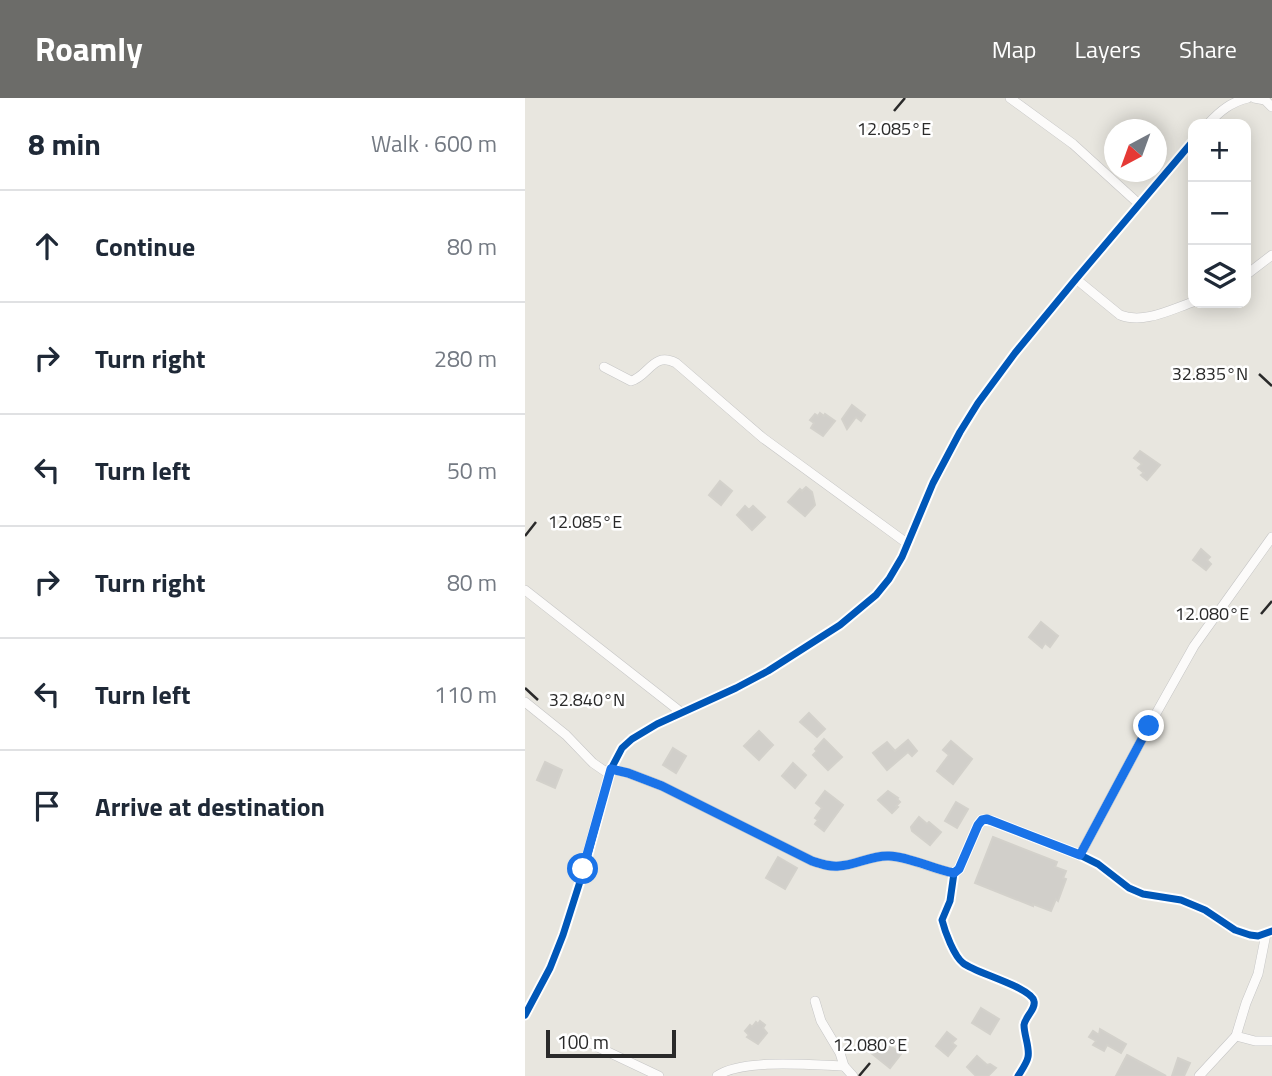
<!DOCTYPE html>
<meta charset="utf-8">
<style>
:root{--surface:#fff;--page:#f2f2f3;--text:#1f2937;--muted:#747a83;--line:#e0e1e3;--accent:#6c6c69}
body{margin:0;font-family:"Titillium Web",sans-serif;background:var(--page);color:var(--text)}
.controls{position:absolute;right:21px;top:21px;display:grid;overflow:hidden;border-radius:14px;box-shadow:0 4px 18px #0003}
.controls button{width:63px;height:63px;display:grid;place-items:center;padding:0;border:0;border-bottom:2px solid var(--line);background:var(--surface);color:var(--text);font:35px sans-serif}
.compass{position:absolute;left:579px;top:21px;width:63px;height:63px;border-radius:50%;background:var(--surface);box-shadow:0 4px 18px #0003;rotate:221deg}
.scale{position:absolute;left:21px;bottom:18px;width:130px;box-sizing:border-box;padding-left:7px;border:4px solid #2a2a2a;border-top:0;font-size:19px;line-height:24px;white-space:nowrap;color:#2a2a2a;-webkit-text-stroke:5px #fff;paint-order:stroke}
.stop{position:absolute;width:21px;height:21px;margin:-16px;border:5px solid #1a73e8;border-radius:50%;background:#fff}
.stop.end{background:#1a73e8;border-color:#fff;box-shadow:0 2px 7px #0008}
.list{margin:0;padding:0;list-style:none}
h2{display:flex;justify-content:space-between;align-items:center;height:91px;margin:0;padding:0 28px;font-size:30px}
h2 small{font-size:23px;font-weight:400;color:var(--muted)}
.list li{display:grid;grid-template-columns:46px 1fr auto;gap:21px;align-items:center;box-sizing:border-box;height:112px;padding:0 28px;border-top:2px solid var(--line)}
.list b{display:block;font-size:26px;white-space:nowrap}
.list em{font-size:23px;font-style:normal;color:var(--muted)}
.icon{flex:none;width:38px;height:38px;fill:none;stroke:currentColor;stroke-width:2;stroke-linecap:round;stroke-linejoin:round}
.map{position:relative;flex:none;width:747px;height:978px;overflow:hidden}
header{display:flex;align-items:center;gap:42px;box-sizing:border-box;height:98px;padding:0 35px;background:var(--accent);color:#fff}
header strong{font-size:33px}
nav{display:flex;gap:38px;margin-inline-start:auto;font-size:24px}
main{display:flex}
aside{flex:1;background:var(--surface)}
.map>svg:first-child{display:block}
</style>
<header>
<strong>Roamly</strong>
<nav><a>Map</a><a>Layers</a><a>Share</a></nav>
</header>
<main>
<aside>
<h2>8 min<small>Walk · 600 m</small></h2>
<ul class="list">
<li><svg class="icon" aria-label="ahead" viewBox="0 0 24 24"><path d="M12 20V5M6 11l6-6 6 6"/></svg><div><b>Continue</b></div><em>80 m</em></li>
<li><svg class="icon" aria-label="right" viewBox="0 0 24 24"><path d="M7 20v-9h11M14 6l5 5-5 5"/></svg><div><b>Turn right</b></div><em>280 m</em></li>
<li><svg class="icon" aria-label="left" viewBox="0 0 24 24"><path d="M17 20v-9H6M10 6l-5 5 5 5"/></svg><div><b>Turn left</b></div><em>50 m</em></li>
<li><svg class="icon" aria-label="right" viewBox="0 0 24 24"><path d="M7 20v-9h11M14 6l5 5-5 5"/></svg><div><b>Turn right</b></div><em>80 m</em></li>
<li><svg class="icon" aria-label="left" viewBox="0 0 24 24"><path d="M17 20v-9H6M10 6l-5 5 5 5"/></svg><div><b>Turn left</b></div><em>110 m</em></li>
<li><svg class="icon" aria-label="arrive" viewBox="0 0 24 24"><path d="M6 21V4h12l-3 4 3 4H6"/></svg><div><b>Arrive at destination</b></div></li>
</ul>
</aside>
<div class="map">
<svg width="747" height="978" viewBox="0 0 747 978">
<rect width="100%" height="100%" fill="#e8e6df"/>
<!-- building -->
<g fill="#d1cfca" stroke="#d3d1cb" stroke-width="2">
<path d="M327 307 340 317 336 323 331 319 322 331 317 321Z"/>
<path d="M295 315 299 318 300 316 310 323 298 338 286 330 289 325 285 322 290 316 293 318Z"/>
<path d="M615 353 635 367 622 382 616 377 619 375 613 370 617 366 609 360Z"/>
<path d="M195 383 207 393 196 407 184 397Z"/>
<path d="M281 389 287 394 290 407 280 418 263 404 275 391 277 393Z"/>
<path d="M220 408 224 412 228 408 240 419 227 432 212 417Z"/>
<path d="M676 451 685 459 682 462 686 466 681 472 668 462Z"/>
<path d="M516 524 533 538 525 549 520 545 517 550 504 539Z"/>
<path d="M284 615 300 631 292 639 275 624Z"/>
<path d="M234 633 248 647 234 662 219 648Z"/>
<path d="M299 641 317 659 303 672 288 657 292 653 290 651Z"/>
<path d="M383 642 392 653 387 658 383 654 362 672 348 655 362 644 370 653Z"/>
<path d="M426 643 447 661 428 686 412 673 424 657 418 652Z"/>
<path d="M148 650 161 658 151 675 138 667Z"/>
<path d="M20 664 37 672 30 690 12 682Z"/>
<path d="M268 665 281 677 270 690 257 678Z"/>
<path d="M300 693 318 707 299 733 290 726 293 722 290 720 297 710 291 705Z"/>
<path d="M363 693 373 700 372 701 375 704 371 708 373 709 367 715 353 702Z"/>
<path d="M431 704 443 711 432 730 420 723Z"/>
<path d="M394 719 402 726 404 724 416 734 405 747 387 733 386 729Z"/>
<path d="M468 739 532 764 530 769 541 773 538 780 541 781 533 803 531 801 526 813 508 806V808L450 785Z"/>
<path d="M253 759 272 770 260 791 241 780Z"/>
<path d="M456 910 474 921 465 936 447 925Z"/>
<path d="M235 923 240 927 238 930 242 935 233 946 222 939 224 937 220 933 225 927 227 929 231 924 233 926Z"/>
<path d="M575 931 601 946 596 955 582 947 579 953 568 947 571 943 564 939 568 933 574 937Z"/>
<path d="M422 934 431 941 427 945 431 948 423 958 411 948Z"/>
<path d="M355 940 376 956 365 970 345 954Z"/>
<path d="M602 957 641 978H591Z"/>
<path d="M452 958 462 967 465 966 471 970 463 978H451L442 969Z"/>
<path d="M653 960 665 965 659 978H647Z"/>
</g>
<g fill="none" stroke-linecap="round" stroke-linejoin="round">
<!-- minor casing -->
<g stroke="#c5c5c5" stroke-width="10">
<g id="minor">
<path d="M485 0 548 46 614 106"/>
<path d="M729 0 740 2 747 9"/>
<path d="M683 26C695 13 706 4 723 0"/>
<path d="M721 177 747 157"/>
<path d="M551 181 595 217C619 226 645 212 668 204"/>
<path d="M79 269 106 283C124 278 128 253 151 265L238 340 383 446"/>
<path d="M0 492 157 615"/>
<path d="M0 604 41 637 68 665 84 676"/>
<path d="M86 671 103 675 137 688 287 763C296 766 305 769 314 768 331 767 347 757 364 758 386 759 406 771 429 775"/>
<path d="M555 757 624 628 669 548 747 439"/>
<path d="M741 836 733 876 721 905 711 938 730 943H747"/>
<path d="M290 903 296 923 315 955 319 968 328 978"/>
<path d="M0 917 25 870 38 837 59 771 86 671 97 650 107 641 132 626 211 590 243 573 315 527 351 497 364 481 377 459 408 385 435 334 453 305 490 255 551 181 668 43"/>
<path d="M62 944 134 978"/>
<path d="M192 978C217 960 288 967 319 968"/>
<path d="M493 978C496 973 502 965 503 959 505 950 499 937 499 927 500 919 511 911 509 903 506 889 450 875 438 865 429 858 420 834 417 822L425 803 429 775 434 771 453 727 457 722 467 723 555 757 573 766 604 790 618 796 656 802 680 812 710 832 725 837 733 838 747 833"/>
<path d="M674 978 711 938"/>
</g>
</g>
<!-- minor -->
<use href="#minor" stroke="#fcfbfa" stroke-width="9"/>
<!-- cycleway casing -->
<g stroke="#fff" stroke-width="11">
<g id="cycleway">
<path d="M0 917 25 870 38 837 59 771 86 671 97 650 107 641 132 626 211 590 243 573 315 527 351 497 364 481 377 459 408 385 435 334 453 305 490 255 551 181 668 43"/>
<path d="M493 978C496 973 502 965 503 959 505 950 499 937 499 927 500 919 511 911 509 903 506 889 450 875 438 865 429 858 420 834 417 822L425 803 429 775 434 771 453 727 457 722 467 723 555 757 573 766 604 790 618 796 656 802 680 812 710 832 725 837 733 838 747 833"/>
</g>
</g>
<!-- cycleway -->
<use href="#cycleway" stroke="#0057b8" stroke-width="7"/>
</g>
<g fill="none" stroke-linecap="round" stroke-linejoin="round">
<!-- route -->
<path stroke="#1a73e8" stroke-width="9" d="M58 771 86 671 103 675 137 688 287 763C296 766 305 769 314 768 331 767 347 757 364 758 386 759 407 771 429 775L434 771 453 727 457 722 462 721 555 757 624 628"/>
</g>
<!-- ticks -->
<path fill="none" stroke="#2a2a2a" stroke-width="2.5" d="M369 13 380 0M734 276 747 288M0 438 11 424M736 516 747 503M0 590 13 602M334 978 345 965"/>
<g font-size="18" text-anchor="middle" fill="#2a2a2a" stroke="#fff" stroke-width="5" stroke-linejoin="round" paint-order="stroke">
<text x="369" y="37">12.085°E</text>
<text x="685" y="282">32.835°N</text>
<text x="60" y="430">12.085°E</text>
<text x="687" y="522">12.080°E</text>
<text x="62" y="608">32.840°N</text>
<text x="345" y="953">12.080°E</text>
</g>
</svg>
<div class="controls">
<button>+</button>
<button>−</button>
<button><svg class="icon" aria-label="layers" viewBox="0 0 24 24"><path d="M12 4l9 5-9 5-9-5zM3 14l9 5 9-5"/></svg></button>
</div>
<svg class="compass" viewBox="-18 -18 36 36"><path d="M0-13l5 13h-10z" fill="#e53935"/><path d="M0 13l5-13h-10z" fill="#747a83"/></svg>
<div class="scale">100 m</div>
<div class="stop" style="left:58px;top:771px"></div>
<div class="stop end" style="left:624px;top:628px"></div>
</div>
</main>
